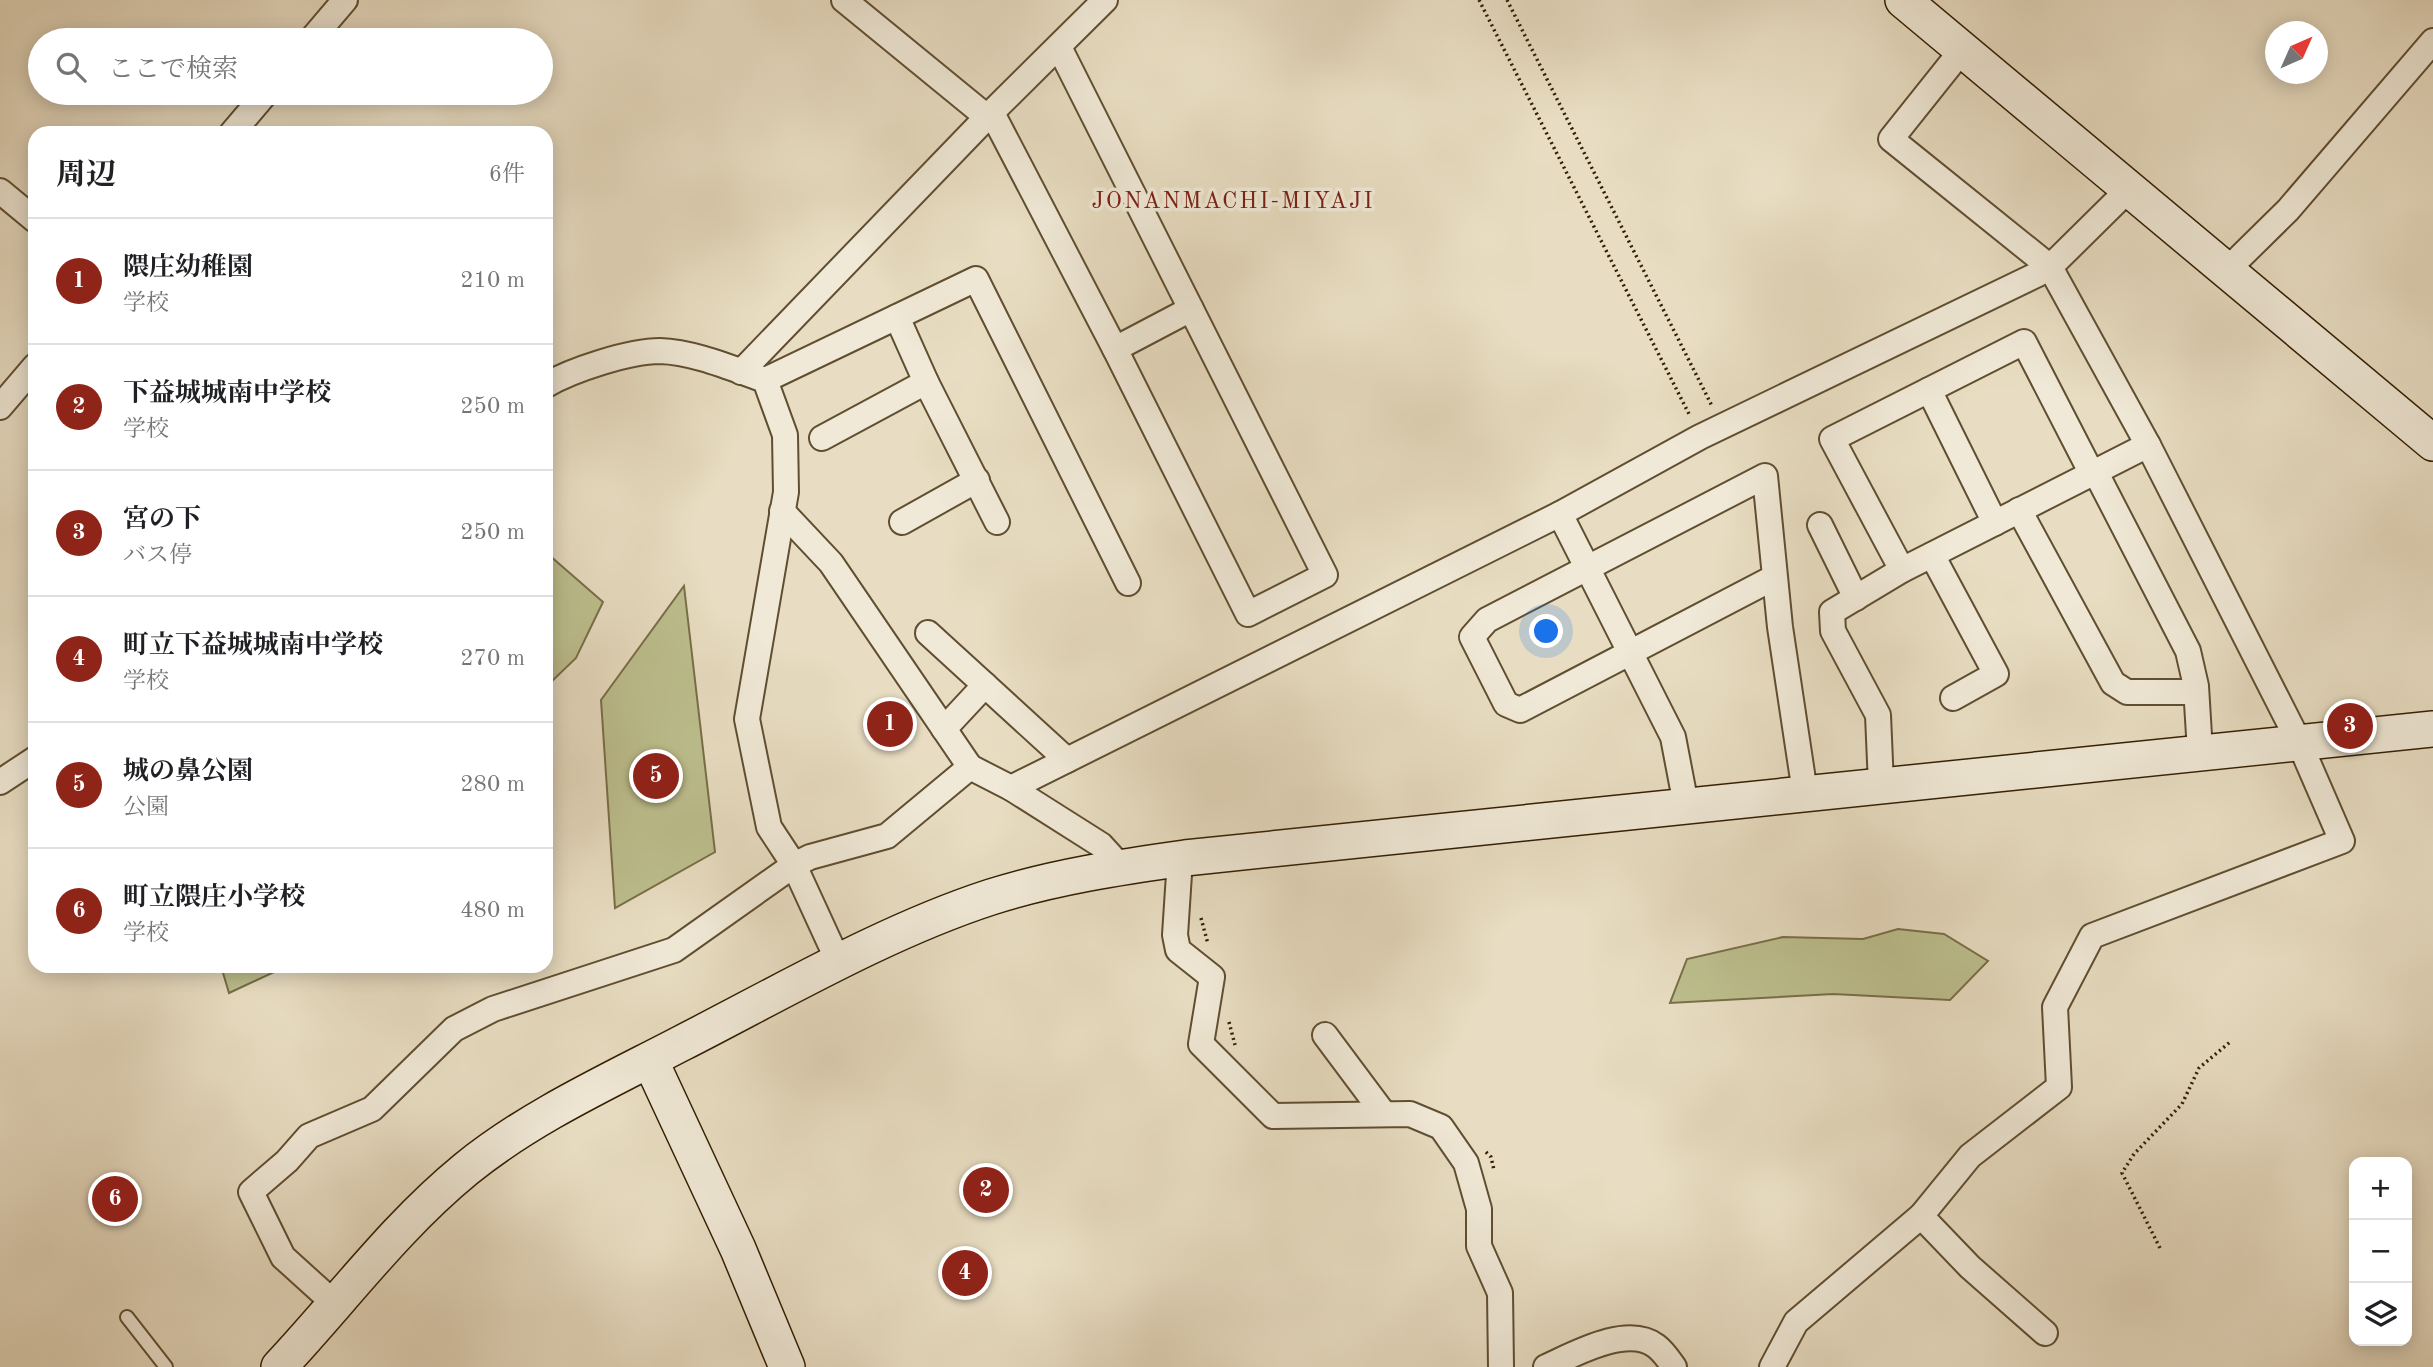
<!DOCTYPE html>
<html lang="ja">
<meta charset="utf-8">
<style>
:root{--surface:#fff;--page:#f6f6f6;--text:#202124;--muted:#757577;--line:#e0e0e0;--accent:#8f2418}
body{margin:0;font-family:"Old Standard TT","Noto Serif JP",serif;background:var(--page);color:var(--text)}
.controls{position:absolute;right:21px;bottom:21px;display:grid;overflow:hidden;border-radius:14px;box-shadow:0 4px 18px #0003}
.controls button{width:63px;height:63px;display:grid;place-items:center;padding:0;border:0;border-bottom:2px solid var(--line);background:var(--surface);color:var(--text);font:35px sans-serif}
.compass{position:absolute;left:2265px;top:21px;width:63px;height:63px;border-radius:50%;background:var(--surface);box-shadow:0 4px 18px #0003;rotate:45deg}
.you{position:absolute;left:1547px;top:632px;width:24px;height:24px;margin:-18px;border:5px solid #fff;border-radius:50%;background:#1a73e8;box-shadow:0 0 0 10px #1a73e833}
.badge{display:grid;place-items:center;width:46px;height:46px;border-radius:50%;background:var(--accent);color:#fff;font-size:23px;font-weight:700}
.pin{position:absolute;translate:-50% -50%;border:4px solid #fff;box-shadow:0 2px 7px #0006}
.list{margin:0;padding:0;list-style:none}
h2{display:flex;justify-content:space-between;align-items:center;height:91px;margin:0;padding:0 28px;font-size:30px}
h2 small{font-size:23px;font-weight:400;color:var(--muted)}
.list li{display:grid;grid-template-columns:46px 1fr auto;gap:21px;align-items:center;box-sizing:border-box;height:126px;padding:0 28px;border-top:2px solid var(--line)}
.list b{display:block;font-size:26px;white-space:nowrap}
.list p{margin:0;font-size:23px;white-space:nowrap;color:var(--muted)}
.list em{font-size:23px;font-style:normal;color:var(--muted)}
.icon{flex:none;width:38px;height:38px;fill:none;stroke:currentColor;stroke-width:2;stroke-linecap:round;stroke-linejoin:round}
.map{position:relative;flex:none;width:2433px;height:1367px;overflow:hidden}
.search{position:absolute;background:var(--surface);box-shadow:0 4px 18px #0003;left:28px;top:28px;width:525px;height:77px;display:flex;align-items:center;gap:18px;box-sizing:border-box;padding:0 24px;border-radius:38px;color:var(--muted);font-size:26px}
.panel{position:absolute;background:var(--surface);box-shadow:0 4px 18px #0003;left:28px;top:126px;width:525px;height:847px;border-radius:21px}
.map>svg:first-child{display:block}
</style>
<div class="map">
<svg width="2433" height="1367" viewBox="0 0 2433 1367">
<rect width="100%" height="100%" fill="#e8ddc2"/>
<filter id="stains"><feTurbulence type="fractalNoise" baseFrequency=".00286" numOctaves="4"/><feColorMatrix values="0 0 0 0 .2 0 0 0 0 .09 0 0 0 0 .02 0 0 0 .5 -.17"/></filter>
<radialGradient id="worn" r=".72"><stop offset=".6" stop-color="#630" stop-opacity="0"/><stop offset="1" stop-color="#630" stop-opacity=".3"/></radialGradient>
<!-- green -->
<g fill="#bdbf8e" stroke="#786e48" stroke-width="2">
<path d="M549 555 603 602 576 658 546 687V558Z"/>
<path d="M684 586 715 852 615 908 601 700Z"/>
<path d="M1898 929 1944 934 1988 961 1950 1000 1833 994 1670 1003 1687 959 1783 937 1863 939Z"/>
<path d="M221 966H287L229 993Z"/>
</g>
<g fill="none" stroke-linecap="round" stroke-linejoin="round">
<!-- lane casing -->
<g stroke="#604e31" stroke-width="16">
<path id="lane" d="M127 1317 166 1367"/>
</g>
<!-- street casing -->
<g stroke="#604e31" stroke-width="28">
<g id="street">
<path d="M844 0 987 117"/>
<path d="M311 40 345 0"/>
<path d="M992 113 1115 349 1248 614 1325 575 1059 47"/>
<path d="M232 133 266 93"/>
<path d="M0 191 35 220"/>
<path d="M2227 270 2288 210 2433 41"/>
<path d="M897 317 926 382 997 522"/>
<path d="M1115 349 1191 309"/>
<path d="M741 372 987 117 1105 0"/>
<path d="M765 380 976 279 1128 583"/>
<path d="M546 385C572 370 629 351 660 351 694 352 733 369 765 380L785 435 786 492 747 719 769 827 794 865 839 963"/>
<path d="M1929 390 1995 523"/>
<path d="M0 407 35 366"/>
<path d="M822 438 926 382"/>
<path d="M2095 471 2188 651 2196 686 2200 752"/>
<path d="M2019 510 2113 683 2127 692H2196"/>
<path d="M782 511 831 563 970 767"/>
<path d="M1560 514 1673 737 1686 805"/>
<path d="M902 522 977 480"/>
<path d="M1820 525 1856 598"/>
<path d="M1932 555 1996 674 1953 698"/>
<path d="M1902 570 1832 439 2024 342 2092 474"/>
<path d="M1775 577 1520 710 1506 704 1472 637 1487 620 1765 476 1780 627 1805 793"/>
<path d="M928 633 1067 760"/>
<path d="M944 729 985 685"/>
<path d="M0 782 35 759"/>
<path d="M1881 785 1878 715 1833 631 1832 612 1902 570 2148 445"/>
<path d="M1180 859 1175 935 1178 950 1212 977 1201 1044 1273 1116 1410 1114 1441 1127 1466 1163 1479 1209V1246L1500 1293 1501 1367"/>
<path d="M1122 868 1101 845 1011 788 1560 514 1700 437 2036 275 2050 267 2129 189"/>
<path d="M1325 1035 1384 1114"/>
<path d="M1921 1216 1970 1267 2045 1333"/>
<path d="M335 1304 283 1257 251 1192 287 1161 309 1136 372 1109 454 1029 493 1009 674 950 794 865 810 857 887 836 970 767 1011 788"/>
<path d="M1546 1367C1573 1355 1627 1324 1656 1346 1663 1351 1669 1360 1674 1367"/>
<path d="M1772 1367 1796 1322 1921 1216 1970 1156 2059 1087 2055 1007 2092 936 2342 841 2299 742 2148 445 2050 267 1891 139 1962 50"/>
</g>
</g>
<!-- secondary casing -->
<g stroke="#331e01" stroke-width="38">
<g id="secondary">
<path d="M1903 0 2433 443"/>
<path d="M650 1060 738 1249 787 1367"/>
<path d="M279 1367C341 1301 395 1227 466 1169 530 1117 609 1081 682 1043 780 993 886 931 991 897 1054 877 1120 867 1185 858L2433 729"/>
</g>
</g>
<!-- path -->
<g stroke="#331e01" stroke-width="3.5" stroke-dasharray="2 3.5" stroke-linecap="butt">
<path d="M1479 0 1690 416"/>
<path d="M1507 0 1712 406"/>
<path d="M1201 918 1208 944"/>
<path d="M1229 1022 1235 1045"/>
<path d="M1486 1152 1491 1157 1494 1170"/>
<path d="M2160 1248 2122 1173 2134 1154 2182 1104 2199 1068 2230 1042"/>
</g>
<!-- lane -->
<use href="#lane" stroke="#f0e9d7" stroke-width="12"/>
<!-- street -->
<use href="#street" stroke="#f0e9d7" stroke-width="24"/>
<!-- secondary -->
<use href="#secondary" stroke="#f0e9d7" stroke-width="35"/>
</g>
<g text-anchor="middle" stroke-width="7" stroke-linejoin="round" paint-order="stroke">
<!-- quarter labels -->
<g font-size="23" letter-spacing="2" fill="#7a1f14" stroke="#f0e9d7">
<text x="1233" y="208">JONANMACHI-MIYAJI</text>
</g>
</g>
<rect width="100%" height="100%" filter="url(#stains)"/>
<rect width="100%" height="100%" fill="url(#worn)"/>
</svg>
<div class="controls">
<button>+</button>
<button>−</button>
<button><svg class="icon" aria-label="layers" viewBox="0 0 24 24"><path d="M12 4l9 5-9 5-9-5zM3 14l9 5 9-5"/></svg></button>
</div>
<svg class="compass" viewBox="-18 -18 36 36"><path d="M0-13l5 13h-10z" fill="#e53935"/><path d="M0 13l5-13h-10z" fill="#757577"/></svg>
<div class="you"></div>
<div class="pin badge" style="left:890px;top:724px">1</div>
<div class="pin badge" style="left:986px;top:1190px">2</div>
<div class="pin badge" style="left:2350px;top:726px">3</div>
<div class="pin badge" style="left:965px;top:1273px">4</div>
<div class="pin badge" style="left:656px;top:776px">5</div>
<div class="pin badge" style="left:115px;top:1199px">6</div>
<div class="search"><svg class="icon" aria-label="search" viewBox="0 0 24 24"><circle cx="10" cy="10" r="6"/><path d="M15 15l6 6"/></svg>ここで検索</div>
<section class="panel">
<h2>周辺<small>6件</small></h2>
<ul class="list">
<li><span class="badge">1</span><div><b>隈庄幼稚園</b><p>学校</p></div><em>210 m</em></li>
<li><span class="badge">2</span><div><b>下益城城南中学校</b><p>学校</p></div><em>250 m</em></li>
<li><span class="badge">3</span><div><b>宮の下</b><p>バス停</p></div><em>250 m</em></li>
<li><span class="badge">4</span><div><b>町立下益城城南中学校</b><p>学校</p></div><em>270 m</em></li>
<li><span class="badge">5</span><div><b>城の鼻公園</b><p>公園</p></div><em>280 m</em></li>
<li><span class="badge">6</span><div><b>町立隈庄小学校</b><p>学校</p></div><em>480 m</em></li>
</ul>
</section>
</div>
